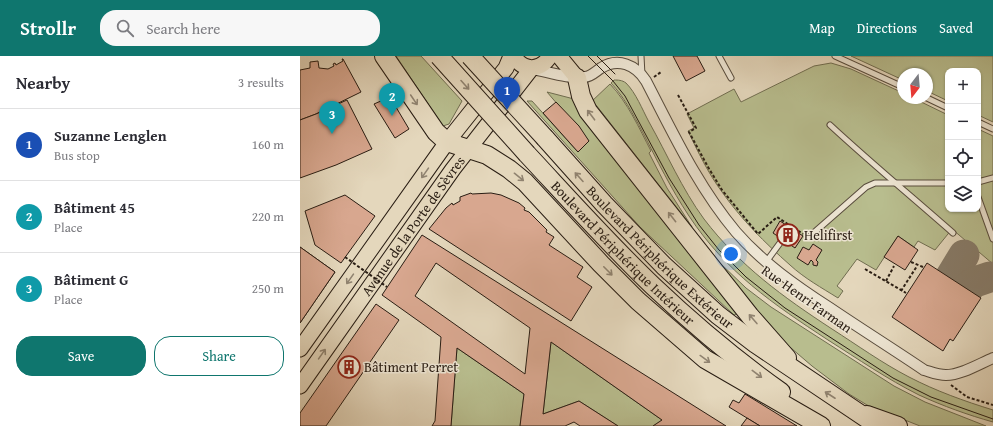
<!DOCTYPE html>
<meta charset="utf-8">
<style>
:root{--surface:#fff;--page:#f7f7f7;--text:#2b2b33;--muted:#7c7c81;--line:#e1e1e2;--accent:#0f766e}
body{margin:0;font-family:"Gentium Book Plus",serif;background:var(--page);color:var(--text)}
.controls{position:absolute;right:12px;top:12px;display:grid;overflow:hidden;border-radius:8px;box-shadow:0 1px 3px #0004}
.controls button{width:36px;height:36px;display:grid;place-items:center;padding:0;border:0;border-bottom:1px solid var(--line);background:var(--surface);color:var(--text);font:20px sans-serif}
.compass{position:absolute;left:597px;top:12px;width:36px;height:36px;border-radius:50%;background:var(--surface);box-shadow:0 1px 3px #0004;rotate:196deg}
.you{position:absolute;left:431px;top:198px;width:14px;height:14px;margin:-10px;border:3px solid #fff;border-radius:50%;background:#1a73e8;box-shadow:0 0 0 6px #1a73e833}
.badge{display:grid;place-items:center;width:26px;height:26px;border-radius:50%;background:var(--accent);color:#fff;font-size:13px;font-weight:700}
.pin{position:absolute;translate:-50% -33px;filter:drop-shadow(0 1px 2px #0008)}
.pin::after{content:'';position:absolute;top:21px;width:14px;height:12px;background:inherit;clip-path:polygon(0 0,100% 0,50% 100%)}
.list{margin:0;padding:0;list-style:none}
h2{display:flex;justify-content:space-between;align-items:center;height:52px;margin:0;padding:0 16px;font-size:17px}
h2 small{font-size:13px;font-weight:400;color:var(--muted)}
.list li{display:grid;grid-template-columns:26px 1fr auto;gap:12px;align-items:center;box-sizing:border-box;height:72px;padding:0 16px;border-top:1px solid var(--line)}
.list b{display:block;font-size:15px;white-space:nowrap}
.list p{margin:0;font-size:13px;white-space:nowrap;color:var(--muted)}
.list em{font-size:13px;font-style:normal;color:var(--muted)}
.actions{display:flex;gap:8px;padding:12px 16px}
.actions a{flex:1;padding:9px 0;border:1px solid var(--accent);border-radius:16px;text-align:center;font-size:14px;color:var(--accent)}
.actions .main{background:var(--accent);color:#fff}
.icon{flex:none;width:22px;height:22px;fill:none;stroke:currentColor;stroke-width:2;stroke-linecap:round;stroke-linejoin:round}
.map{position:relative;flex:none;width:693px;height:370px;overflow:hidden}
header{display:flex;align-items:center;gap:24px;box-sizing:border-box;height:56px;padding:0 20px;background:var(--accent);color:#fff}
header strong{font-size:19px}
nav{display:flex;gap:22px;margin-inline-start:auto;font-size:14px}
.search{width:280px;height:36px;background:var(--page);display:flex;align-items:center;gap:10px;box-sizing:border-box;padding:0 14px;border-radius:16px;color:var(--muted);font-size:15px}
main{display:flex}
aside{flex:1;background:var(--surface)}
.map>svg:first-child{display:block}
</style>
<header>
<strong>Strollr</strong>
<div class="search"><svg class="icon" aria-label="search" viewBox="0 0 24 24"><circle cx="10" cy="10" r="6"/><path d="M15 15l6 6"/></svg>Search here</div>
<nav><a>Map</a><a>Directions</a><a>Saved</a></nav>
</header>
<main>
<aside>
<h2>Nearby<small>3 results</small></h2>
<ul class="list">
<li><span class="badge" style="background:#1a4fb4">1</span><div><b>Suzanne Lenglen</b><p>Bus stop</p></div><em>160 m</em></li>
<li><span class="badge" style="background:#0f9aa8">2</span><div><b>Bâtiment 45</b><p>Place</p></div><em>220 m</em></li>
<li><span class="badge" style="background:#0f9aa8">3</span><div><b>Bâtiment G</b><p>Place</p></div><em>250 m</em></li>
</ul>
<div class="actions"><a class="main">Save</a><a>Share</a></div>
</aside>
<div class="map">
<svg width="693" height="370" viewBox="0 0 693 370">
<rect width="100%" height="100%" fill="#e4d7bc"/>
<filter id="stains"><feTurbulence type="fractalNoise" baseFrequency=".005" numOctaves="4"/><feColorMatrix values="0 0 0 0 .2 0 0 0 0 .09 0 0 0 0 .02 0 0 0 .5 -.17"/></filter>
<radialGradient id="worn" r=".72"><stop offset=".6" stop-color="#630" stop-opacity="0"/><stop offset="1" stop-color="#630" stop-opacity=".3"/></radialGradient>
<!-- green -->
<g fill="#b8bd8e" stroke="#706d50">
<path d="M96 0H121L162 45 149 68 143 70Z"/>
<path d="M551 0H693V66L678 59V15H648V45L627 35V18H603V24Z"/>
<path d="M531 7 551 13 603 37V42H613L648 59V153H678V73L693 80V208L652 173 635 194 618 185 614 191 598 180 576 214 557 203 537 230 543 235 538 242C522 232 504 222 490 209 465 187 441 163 422 136 408 117 398 96 388 75L394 72 387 58 434 33 441 46 514 10Z"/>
<path d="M314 24C318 24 322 24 326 27 336 37 342 53 349 66 367 98 382 133 404 163 440 210 483 241 532 273 557 289 582 307 609 321 636 335 664 345 693 354V366C668 359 643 350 619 339 587 323 558 303 528 284 473 248 426 216 389 160 371 133 357 104 342 75 333 58 324 41 311 27Z"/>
<path d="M310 28C328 47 339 72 351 95L349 97 367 132 392 171 296 49 291 46Z"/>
<path d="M247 36 274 43 439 257 434 259 340 171 227 45H232L277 95 289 85Z"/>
<path d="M420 207 446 232 471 251 594 330 625 346 686 370H620L567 349 549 338 512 310 484 286 416 208Z"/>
<path d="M251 286 362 364 353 370H318L279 345 243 358Z"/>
<path d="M157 292 224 338 220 370H151Z"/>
</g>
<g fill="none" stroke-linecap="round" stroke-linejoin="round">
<!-- taxiway -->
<g stroke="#867a68" stroke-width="31">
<path d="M650 222 664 199"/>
<path d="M666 233 675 226 690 221"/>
</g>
</g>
<!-- building -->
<g fill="#d8a78f" stroke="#291d13" fill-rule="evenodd">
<path d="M373 0H397L405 15 386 25Z"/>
<path d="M42 3H43L61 36 16 58 0 64V14L10 12V6L18 5 19 12 28 13 34 10 33 8 35 7 36 9 43 5Z"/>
<path d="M90 41 109 73 95 82 74 48Z"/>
<path d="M47 44 72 93 36 109 0 122V64L16 58Z"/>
<path d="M256 46 279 70 289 85 278 96 243 57Z"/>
<path d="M171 137 172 138 191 137 201 139 219 147 225 152 224 154 229 156 247 174 246 176 254 181 249 189 283 211 277 221 292 231 271 265 129 173 146 152 152 147 153 149 160 145V141Z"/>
<path d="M45 139 75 160 41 207 15 189 5 155Z"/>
<path d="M480 165 503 180 495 192 473 177Z"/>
<path d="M122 179 426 370H353L362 364 251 286 243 358 279 345 318 370H280L274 366 265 370H220L224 338 157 292 151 370H132L135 365 141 281 82 239ZM136 207 230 272 225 318 115 240Z"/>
<path d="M598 180 618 194 605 214 584 201Z"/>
<path d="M513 188 522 194 516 204 518 206 517 210 513 209V206L511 204 508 209 497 202 503 191 509 194Z"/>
<path d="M0 191 35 216 0 267Z"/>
<path d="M0 191 35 216 0 267Z"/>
<path d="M627 207 681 242 653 285 650 283 643 295 592 261Z"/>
<path d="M76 248 99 264 26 370H0V357Z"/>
<path d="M445 338 497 370H460L429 351 433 344 439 347Z"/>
<path d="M447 362 460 370H441Z"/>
</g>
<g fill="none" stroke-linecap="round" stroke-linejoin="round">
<!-- lane casing -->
<g stroke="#584c3d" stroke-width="7">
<g id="lane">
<path d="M341 0 342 19"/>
<path d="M419 0 431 22"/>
<path d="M535 0 603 31"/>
<path d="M627 42 648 52"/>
<path d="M678 66 693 73"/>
<path d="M530 69C570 106 612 141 653 177"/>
<path d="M678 126 693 122"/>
<path d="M678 141 693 183"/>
<path d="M509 181 566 131 575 127H648"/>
<path d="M466 206 480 187"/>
</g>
</g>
<!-- street casing -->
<g stroke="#584c3d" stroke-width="12">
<path id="street" d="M233 13C249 16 269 23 285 21 292 20 296 15 301 12 318 1 336 9 346 25 373 77 398 131 436 176 463 207 496 230 530 252 561 273 593 293 624 314 631 316 638 319 646 319 661 319 679 308 693 302"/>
</g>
<!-- primary casing -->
<g stroke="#291d13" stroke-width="17">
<g id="primary">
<path d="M214 0C223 16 241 15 250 0"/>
<path d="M259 0 277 22"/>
<path d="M0 293 147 86 206 12 211 0"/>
<path id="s1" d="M0 330 153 113 231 13"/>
</g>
</g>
<!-- highway casing -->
<g stroke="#291d13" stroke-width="20">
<g id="highway">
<path d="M84 0 136 76 147 86 187 99 209 113 225 126 301 208 338 245 405 303 521 370"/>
<path d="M277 22 281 40 288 55 450 260 487 302"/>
<path id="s2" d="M245 82 304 148 364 210 418 259 456 288 578 370"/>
<path id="s3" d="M227 98C268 142 309 188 353 230 393 268 436 304 481 336"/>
<path d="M567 359 598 370"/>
</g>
</g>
<!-- path -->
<g stroke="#291d13" stroke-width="2" stroke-dasharray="3 2" stroke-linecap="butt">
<path d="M354 21 361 16"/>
<path d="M378 39 396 72 389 76 408 111 422 134 458 178 477 161 503 178"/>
<path d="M611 206 623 211"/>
<path d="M565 213 606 237"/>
<path d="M586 225 594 210"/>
<path d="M601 235 617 210"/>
<path d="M651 329 667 341 693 349"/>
</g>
<!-- lane -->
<use href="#lane" stroke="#ede5d3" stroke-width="5"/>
<!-- street -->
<use href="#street" stroke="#ede5d3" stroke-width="10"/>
<!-- primary -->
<use href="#primary" stroke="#e4d7bc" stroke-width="15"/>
<!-- highway -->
<use href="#highway" stroke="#e4d7bc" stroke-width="18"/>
<!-- tram -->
<g stroke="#291d13" stroke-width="1">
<path d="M288 0 313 25 325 40 369 122 399 169 419 194 446 221 485 252 593 322 631 341 693 363"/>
<path d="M297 0 315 18"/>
</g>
<!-- highway-bridge casing -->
<g stroke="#291d13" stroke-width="20" stroke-linecap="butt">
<g id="highway-bridge">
<path d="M139 0 227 98"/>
<path d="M170 0 245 82"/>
</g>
</g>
<!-- path-bridge -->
<path stroke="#291d13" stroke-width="2" stroke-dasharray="3 2" stroke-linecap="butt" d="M45 201 87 231"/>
<!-- highway-bridge -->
<use href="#highway-bridge" stroke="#e4d7bc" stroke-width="18"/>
</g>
<!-- one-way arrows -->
<defs><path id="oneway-shaft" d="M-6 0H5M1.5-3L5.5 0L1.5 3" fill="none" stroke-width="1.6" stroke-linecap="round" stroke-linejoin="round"/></defs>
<g stroke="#908370">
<use href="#oneway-shaft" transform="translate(165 29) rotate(48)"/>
<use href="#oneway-shaft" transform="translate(114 44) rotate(56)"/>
<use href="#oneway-shaft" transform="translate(291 59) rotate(-127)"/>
<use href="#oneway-shaft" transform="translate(125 117) rotate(125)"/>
<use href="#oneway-shaft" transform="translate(219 121) rotate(39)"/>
<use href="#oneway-shaft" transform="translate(279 121) rotate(-132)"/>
<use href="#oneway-shaft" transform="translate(372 161) rotate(-128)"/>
<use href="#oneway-shaft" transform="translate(308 215) rotate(45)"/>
<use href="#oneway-shaft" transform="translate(50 223) rotate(125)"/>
<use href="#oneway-shaft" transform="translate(453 263) rotate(-131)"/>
<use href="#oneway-shaft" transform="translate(22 298) rotate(-55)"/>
<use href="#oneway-shaft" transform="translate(405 303) rotate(36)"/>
<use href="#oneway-shaft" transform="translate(457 318) rotate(37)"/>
<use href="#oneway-shaft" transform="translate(530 339) rotate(-147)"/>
</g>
<!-- icons -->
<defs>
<g id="building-ring" transform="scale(1.15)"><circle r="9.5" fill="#ede5d3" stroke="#8f2418" stroke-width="1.5"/><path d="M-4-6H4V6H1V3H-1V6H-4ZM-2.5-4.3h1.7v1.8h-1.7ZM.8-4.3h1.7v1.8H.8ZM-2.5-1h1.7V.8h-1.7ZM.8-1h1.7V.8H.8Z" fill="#8f2418"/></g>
</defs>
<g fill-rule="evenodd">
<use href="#building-ring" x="488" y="179"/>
<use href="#building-ring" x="49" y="311"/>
</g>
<g text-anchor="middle" stroke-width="3" stroke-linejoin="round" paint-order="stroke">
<!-- street labels -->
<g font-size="14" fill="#291d13" stroke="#ede5d3">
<text dy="5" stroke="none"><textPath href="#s1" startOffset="196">Avenue de la Porte de Sèvres</textPath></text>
<text dy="5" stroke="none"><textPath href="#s3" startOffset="138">Boulevard Périphérique Intérieur</textPath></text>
<text dy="5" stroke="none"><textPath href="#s2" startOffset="166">Boulevard Périphérique Extérieur</textPath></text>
<text transform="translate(507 243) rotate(35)" y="5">Rue Henri Farman</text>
</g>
<!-- poi labels -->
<g font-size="14" fill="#291d13" stroke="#ede5d3" text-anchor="start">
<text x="504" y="184">Helifirst</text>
<text x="64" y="316">Bâtiment Perret</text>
</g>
</g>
<rect width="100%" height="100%" filter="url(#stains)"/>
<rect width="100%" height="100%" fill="url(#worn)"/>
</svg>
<div class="controls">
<button>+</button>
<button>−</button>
<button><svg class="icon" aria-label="locate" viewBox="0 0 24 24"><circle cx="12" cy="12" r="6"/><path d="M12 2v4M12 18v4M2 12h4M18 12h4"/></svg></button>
<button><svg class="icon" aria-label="layers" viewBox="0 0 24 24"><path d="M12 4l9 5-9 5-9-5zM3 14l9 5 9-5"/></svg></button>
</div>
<svg class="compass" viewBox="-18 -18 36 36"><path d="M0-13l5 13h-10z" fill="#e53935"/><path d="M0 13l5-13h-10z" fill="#7c7c81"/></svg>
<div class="you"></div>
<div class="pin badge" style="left:207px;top:54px;background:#1a4fb4">1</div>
<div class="pin badge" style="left:92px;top:60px;background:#0f9aa8">2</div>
<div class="pin badge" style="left:32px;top:78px;background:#0f9aa8">3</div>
</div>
</main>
